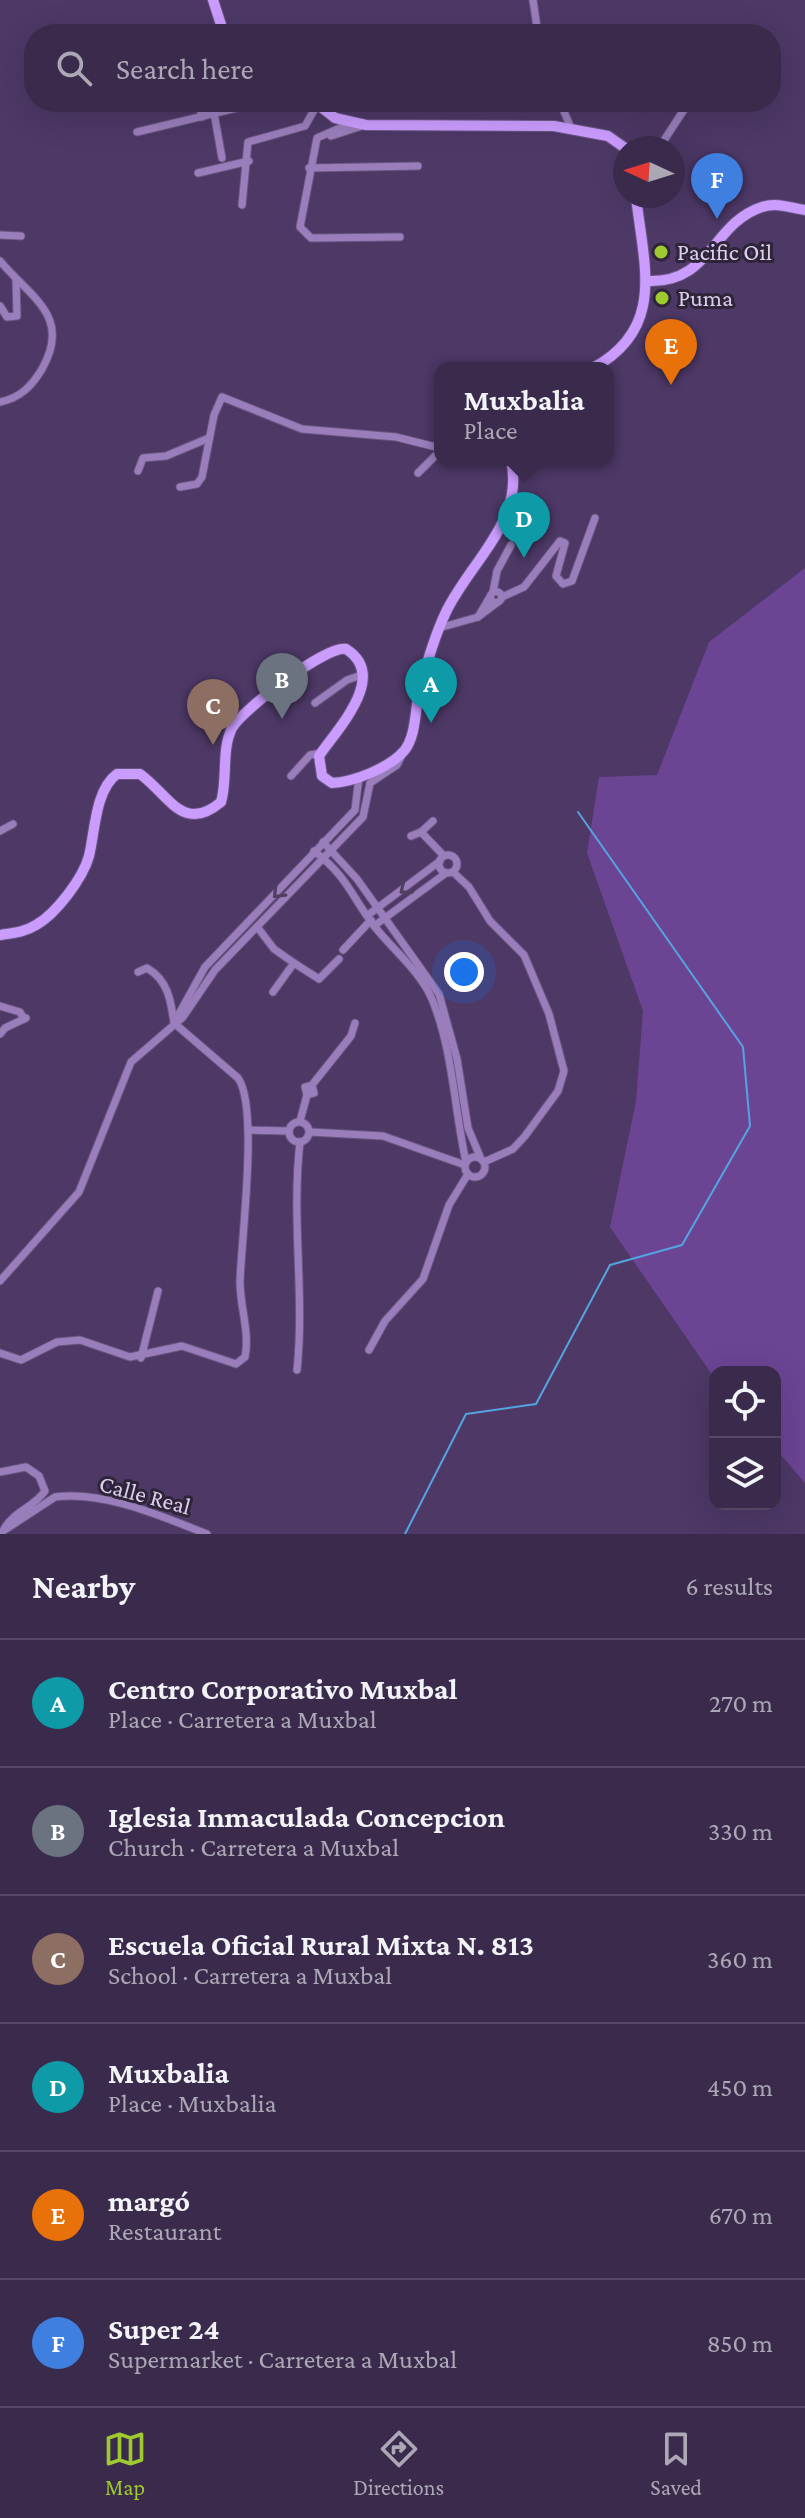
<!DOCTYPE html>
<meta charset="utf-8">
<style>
:root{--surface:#3a2a4c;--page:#453656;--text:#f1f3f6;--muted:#aba7b5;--line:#544664;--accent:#9eca2f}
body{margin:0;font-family:"Crimson Pro",serif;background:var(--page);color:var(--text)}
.controls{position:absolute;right:24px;bottom:24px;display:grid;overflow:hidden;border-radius:16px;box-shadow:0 8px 32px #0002}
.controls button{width:72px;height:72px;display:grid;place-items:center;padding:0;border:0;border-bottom:2px solid var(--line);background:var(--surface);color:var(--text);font:40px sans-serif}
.compass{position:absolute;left:613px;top:136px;width:72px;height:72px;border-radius:50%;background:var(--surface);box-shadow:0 8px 32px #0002;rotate:274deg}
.you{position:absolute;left:464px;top:972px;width:28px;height:28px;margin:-20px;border:6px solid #fff;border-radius:50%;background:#1a73e8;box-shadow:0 0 0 12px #1a73e833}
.badge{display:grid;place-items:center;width:52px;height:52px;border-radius:50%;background:var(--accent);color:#fff;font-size:26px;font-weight:700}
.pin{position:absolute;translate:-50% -66px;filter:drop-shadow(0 2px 4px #0008)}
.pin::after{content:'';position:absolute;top:42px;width:28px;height:24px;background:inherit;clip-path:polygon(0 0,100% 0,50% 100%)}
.popup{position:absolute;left:434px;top:362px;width:180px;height:104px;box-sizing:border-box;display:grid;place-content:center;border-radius:16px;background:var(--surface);filter:drop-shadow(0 2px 6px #0005);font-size:26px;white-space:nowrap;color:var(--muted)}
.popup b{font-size:30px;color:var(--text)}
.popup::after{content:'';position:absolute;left:50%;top:100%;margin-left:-16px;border:16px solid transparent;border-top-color:var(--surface)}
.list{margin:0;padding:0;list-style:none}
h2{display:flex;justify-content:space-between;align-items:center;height:104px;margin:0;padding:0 32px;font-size:34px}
h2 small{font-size:26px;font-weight:400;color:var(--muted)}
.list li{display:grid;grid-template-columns:52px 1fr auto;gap:24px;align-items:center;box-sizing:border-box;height:128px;padding:0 32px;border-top:2px solid var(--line)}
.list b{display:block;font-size:30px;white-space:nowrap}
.list p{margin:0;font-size:26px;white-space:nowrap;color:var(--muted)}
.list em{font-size:26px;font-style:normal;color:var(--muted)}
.icon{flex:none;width:44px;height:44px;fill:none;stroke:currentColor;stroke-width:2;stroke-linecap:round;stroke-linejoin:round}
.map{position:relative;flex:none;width:805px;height:1534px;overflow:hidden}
.search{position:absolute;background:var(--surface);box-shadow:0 8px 32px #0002;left:24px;right:24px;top:24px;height:88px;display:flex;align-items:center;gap:20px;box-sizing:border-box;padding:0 28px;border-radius:32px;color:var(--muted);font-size:30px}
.sheet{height:872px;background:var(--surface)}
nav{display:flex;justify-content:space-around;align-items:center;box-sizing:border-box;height:112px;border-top:2px solid var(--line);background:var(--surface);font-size:22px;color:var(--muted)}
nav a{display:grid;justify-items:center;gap:4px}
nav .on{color:var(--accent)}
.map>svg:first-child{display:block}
</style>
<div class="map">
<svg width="805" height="1534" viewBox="0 0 805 1534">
<rect width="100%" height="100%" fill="#4d3866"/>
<!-- green -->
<path fill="#6b4494" d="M805 568V1483L775 1448V1372H715V1379L610 1227 636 1101 643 1011 587 853 599 777 657 775 709 642Z"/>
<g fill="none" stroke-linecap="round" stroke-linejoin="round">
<!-- stream -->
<path stroke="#55a4e2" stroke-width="2" d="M405 1534 466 1414 536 1404 610 1265 682 1245 750 1126 743 1047 578 812"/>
<!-- street casing -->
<g stroke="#695681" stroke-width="9">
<g id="street">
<path d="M533 0 538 34"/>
<path d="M199 102 202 117"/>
<path d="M560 102 571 128"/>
<path d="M214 113 222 158"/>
<path d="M351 123 317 138 300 227 311 238 400 237"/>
<path d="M137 132 262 102"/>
<path d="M331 136 365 125"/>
<path d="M659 148 689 102"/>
<path d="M309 168 418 166"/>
<path d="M198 173 249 161"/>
<path d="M242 205 248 142 305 126 317 105"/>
<path d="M0 235 21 236"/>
<path d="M0 261C31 298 72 316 42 369 32 386 20 398 0 402"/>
<path d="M0 306 7 317 17 316 16 279"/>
<path d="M138 471 143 458 166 456 209 438"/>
<path d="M418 473 440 451"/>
<path d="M180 487 197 484 202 477 214 415 222 397 302 429 396 437 440 448"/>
<circle cx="496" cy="597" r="5.5"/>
<path d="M493 592 497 571 511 545"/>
<path d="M502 597 524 587 560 541 565 543 556 576 563 584 572 581 595 518"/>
<path d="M478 617 491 595"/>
<path d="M439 628 478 617 498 602"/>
<path d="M315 703 347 680 364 674"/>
<path d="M291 776 310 755 321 753"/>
<path d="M0 831 13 824"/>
<path d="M421 832 433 821"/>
<path d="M411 836 421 832 444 856"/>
<path d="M323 842 357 879 439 994 457 1059 468 1128 481 1159"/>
<path d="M314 851C348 877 351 896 375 927 394 951 419 970 432 999 453 1050 454 1108 466 1162"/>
<circle cx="448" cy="864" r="9"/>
<path d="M453 872 469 887 490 921 524 955 549 1014 564 1071 558 1091 525 1136 513 1149 484 1162"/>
<path d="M368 915 440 861"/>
<path d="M374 926 446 873"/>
<path d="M258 928 274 949 294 963 273 992"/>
<path d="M343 950 371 920"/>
<path d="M294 963 319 979 339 959"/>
<path d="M0 1006 20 1012 24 1019"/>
<path d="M175 1021 205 967 355 810 359 777"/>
<path d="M0 1034 5 1028 26 1018"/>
<path d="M312 1085 314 1093 307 1095 305 1087 312 1085 351 1036 355 1023"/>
<path d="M300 1121 307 1095"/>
<circle cx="299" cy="1132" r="10"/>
<path d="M248 1130 289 1131"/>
<path d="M310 1132 383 1136 465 1165"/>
<circle cx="475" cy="1167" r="10"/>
<path d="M0 1281 79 1192 131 1062 183 1017 215 970 363 817 370 783 397 765 402 755"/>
<path d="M369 1350 385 1321 423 1279 449 1205 468 1174"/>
<path d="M0 1353 21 1360 57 1342 80 1340 130 1357 182 1346 236 1364 245 1357C250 1332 240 1307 240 1282 241 1241 259 1107 238 1078L174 1023C171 1001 168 980 147 968L138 972"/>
<path d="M141 1358 158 1291"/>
<path d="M297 1370C305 1294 291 1219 300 1142"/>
<path d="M0 1472 26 1467 39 1476 45 1491C33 1508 14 1511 4 1529"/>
<path d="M0 1533 55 1497C103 1490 163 1517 207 1534"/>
</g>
</g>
<!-- secondary casing -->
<g stroke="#695681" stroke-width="12">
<g id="secondary">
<path d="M213 0 224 34"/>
<path d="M315 102 335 118 366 125 554 126 608 136 625 148"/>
<path d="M647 281C711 284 712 223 762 207 776 202 791 208 805 210"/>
<path d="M520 368H541"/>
<path d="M593 368C667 328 643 263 636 196"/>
<path d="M0 935C13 933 25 932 36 925 56 914 83 878 89 856 95 832 95 790 117 774H140C169 795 183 834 221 802 228 779 221 750 232 728 241 711 326 645 346 649 389 676 338 728 319 756L322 776 332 783C354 782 389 768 404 751 416 737 415 710 419 693 426 665 434 637 446 612 470 562 525 521 511 460"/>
</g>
</g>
<!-- street -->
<use href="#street" stroke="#9a7ebb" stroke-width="7"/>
<!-- secondary -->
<use href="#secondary" stroke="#ca9cfe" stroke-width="10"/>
</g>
<!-- one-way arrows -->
<defs><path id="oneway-chevron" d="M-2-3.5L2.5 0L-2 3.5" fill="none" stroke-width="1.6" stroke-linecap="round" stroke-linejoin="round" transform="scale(2)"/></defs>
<g stroke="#4f4061">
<use href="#oneway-chevron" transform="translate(405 889) rotate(142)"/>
<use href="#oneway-chevron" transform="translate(278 893) rotate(135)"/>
</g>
<!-- markers -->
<g fill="#9eca2f" stroke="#2f253a" stroke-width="3">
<circle cx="661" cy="252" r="8"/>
<circle cx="662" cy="298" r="8"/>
</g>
<g text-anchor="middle" stroke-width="6" stroke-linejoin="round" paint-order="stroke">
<!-- poi labels -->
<g font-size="24" fill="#dbcfeb" stroke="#2f253a" text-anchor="start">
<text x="677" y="260">Pacific Oil</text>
<text x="678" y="306">Puma</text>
</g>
<!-- street labels -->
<g font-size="24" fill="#dbcfeb" stroke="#2f253a">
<text transform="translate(145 1495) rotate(15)" y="8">Calle Real</text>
</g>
</g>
</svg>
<div class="controls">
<button><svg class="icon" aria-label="locate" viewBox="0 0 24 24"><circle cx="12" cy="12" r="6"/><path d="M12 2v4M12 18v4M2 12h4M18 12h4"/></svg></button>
<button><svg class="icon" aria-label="layers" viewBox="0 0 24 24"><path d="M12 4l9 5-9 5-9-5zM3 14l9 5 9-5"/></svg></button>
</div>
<svg class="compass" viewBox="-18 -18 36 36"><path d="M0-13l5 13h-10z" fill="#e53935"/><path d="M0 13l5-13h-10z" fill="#aba7b5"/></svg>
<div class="you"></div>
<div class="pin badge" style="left:431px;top:723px;background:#0f9aa8">A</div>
<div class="pin badge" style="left:282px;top:719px;background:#6b7280">B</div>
<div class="pin badge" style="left:213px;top:745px;background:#8d6e63">C</div>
<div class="pin badge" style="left:524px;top:558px;background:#0f9aa8">D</div>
<div class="popup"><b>Muxbalia</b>Place</div>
<div class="pin badge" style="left:671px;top:385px;background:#e8710a">E</div>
<div class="pin badge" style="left:717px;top:219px;background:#3f7fe0">F</div>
<div class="search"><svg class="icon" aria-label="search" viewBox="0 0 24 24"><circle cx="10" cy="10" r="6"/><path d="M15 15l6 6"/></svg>Search here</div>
</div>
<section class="sheet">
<h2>Nearby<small>6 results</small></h2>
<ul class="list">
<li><span class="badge" style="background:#0f9aa8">A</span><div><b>Centro Corporativo Muxbal</b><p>Place · Carretera a Muxbal</p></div><em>270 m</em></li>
<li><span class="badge" style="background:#6b7280">B</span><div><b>Iglesia Inmaculada Concepcion</b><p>Church · Carretera a Muxbal</p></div><em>330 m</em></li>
<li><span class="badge" style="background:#8d6e63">C</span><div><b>Escuela Oficial Rural Mixta N. 813</b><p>School · Carretera a Muxbal</p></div><em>360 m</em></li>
<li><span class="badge" style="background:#0f9aa8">D</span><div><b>Muxbalia</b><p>Place · Muxbalia</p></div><em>450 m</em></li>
<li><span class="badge" style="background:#e8710a">E</span><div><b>margó</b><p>Restaurant</p></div><em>670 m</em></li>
<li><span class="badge" style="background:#3f7fe0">F</span><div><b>Super 24</b><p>Supermarket · Carretera a Muxbal</p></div><em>850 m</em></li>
</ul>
</section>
<nav>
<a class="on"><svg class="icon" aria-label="map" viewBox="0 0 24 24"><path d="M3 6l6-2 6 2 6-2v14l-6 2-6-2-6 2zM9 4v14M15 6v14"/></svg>Map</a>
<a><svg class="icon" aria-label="directions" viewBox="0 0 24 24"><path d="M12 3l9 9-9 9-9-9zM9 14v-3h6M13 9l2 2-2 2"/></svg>Directions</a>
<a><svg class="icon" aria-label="saved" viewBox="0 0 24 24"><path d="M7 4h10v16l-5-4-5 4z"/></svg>Saved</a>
</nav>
